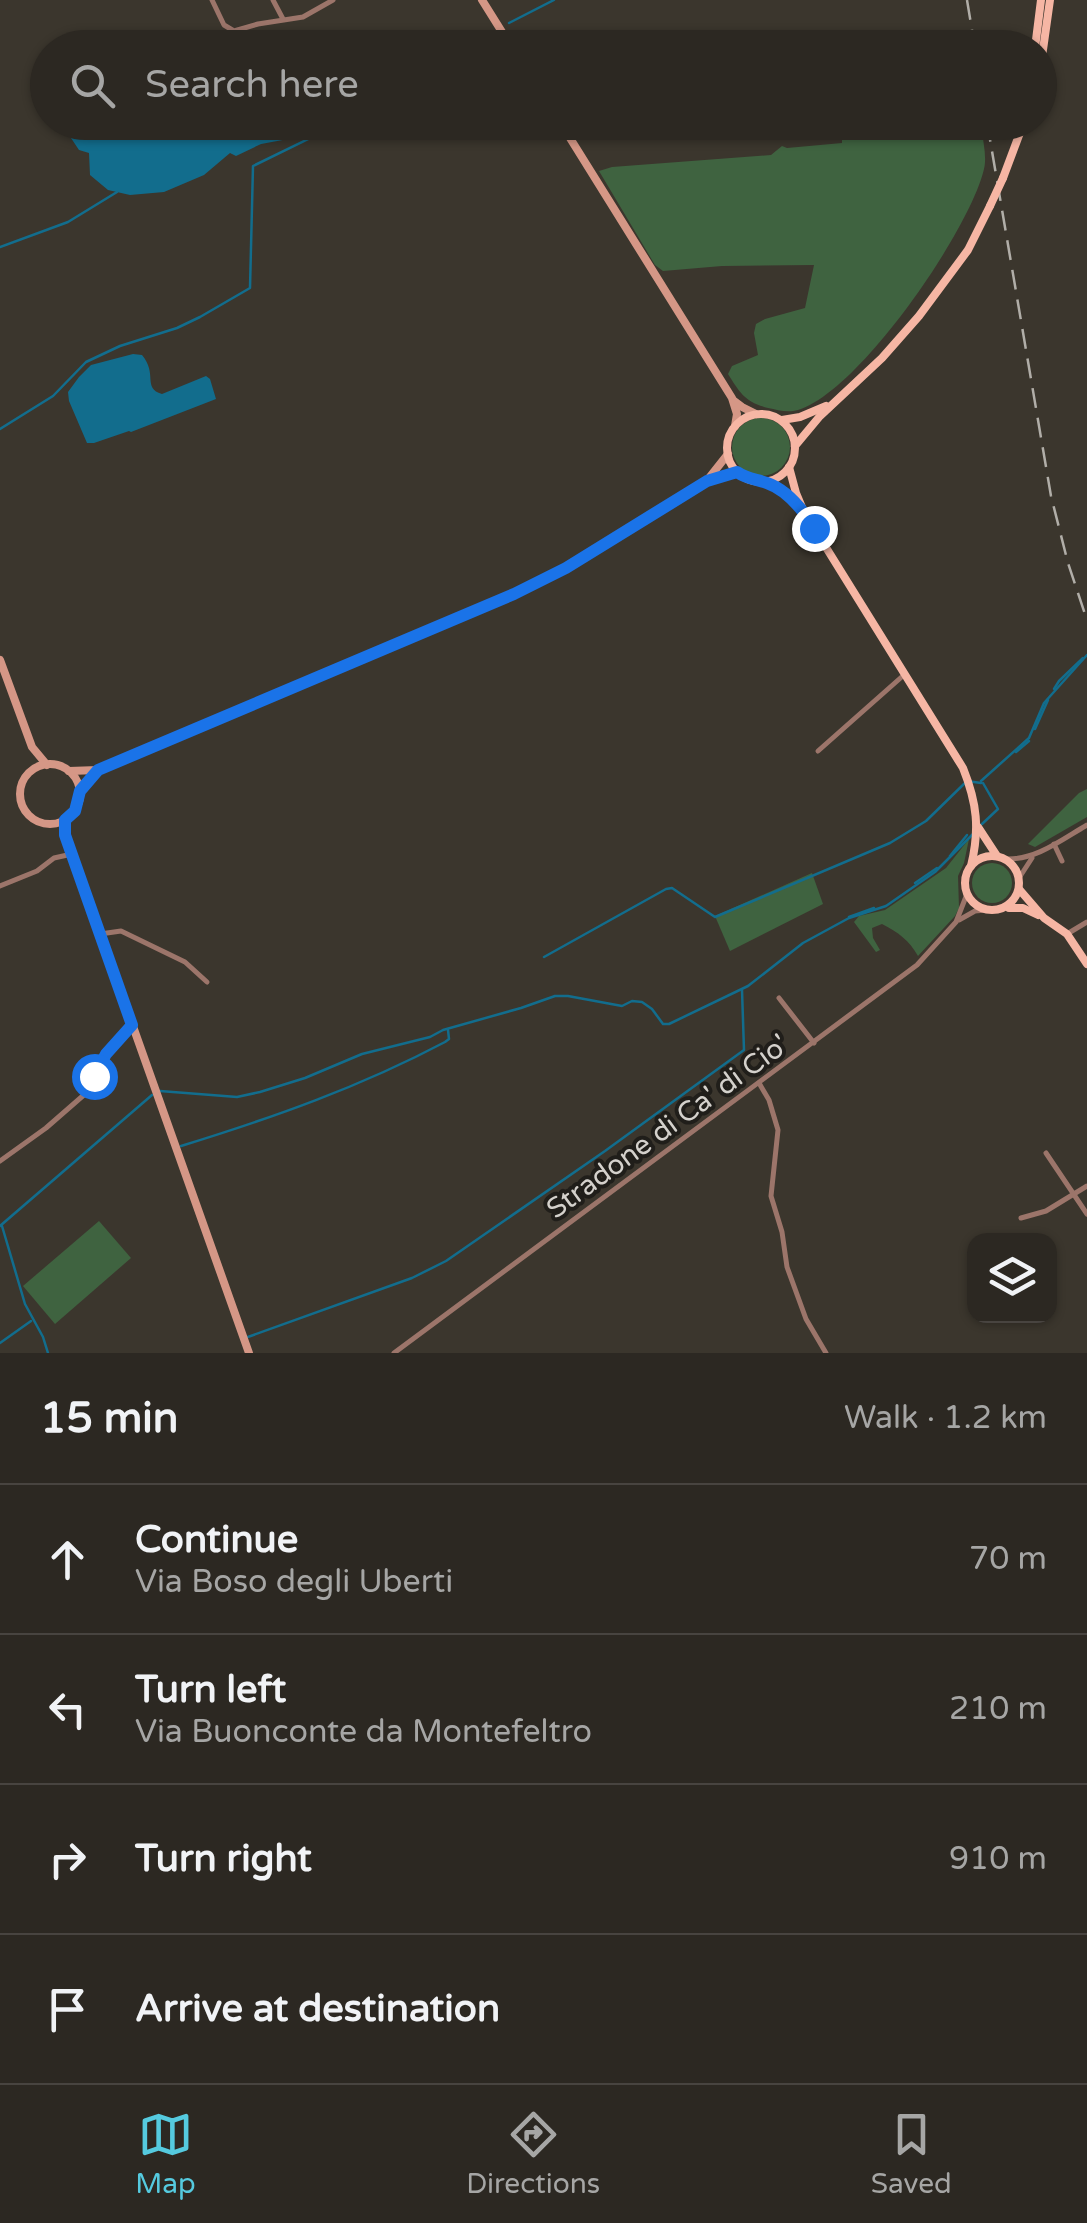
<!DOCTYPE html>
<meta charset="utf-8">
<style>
:root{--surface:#2c2822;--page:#34302a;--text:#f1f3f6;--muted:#a6a6a5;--line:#484440;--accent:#55cadf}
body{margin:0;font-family:"Varela Round",sans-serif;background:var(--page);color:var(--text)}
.controls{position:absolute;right:30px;bottom:30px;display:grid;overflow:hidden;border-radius:20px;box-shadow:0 2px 8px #0004}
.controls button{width:90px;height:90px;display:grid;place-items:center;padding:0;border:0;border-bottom:2px solid var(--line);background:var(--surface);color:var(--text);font:50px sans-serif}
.stop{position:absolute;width:30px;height:30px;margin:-22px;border:8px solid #1a73e8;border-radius:50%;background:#fff}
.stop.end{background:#1a73e8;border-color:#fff;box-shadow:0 2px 10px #0008}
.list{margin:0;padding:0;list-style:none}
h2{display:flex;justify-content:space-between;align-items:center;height:130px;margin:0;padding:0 40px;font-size:42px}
h2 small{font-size:32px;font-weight:400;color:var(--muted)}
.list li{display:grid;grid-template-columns:65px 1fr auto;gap:30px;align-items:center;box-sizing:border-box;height:150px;padding:0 40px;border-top:2px solid var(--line)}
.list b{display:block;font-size:38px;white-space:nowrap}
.list p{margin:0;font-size:32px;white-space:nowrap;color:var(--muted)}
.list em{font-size:32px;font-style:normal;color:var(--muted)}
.icon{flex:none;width:55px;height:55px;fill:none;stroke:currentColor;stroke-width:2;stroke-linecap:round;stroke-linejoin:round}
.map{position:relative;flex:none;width:1087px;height:1353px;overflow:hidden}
.search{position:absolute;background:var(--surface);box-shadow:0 2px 8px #0004;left:30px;right:30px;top:30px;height:110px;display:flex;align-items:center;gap:25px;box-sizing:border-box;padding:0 35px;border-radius:55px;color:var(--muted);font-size:38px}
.sheet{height:730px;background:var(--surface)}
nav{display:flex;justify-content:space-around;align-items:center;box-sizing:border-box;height:140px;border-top:2px solid var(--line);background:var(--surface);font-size:28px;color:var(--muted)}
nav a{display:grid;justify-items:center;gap:5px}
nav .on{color:var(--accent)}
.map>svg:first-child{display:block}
</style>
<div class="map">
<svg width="1087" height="1353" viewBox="0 0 1087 1353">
<rect width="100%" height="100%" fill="#3b362d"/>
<!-- green -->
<g fill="#3f6340">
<path d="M842 122 949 123 951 129 982 130C983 142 987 157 984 169 970 230 859 392 798 410 787 413 778 410 768 408 745 402 740 393 728 374L732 366 758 355 754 333 756 324 765 319 805 308 814 265 722 266 663 271 655 265 599 171 612 167 771 155 782 146 787 148 842 143Z"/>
<circle cx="761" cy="447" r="29"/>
<path d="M1087 789V817L1035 847 1028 844 1079 793Z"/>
<path d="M969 839 964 863 958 876 959 908 955 916 918 956C909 940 899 933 882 924L872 928 873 938 880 950 876 952 854 922 859 916 885 910 946 868Z"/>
<circle cx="992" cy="883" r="20"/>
<path d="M812 873 823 904 730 951 715 916Z"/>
<path d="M99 1221 131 1258 55 1324 23 1286Z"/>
</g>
<!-- water -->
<g fill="#126d8d">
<path d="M61 123H310L304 125 299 137 261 144 236 156 230 153 204 175 164 192 130 195 108 190 90 175 89 153 79 150Z"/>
<path d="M133 354 142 355C158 374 142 388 162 394L206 376 210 379 216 399 131 432 129 431 94 443H87L69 401 68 392 79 377 91 365Z"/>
</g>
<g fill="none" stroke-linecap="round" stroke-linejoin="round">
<!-- stream -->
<g stroke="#126d8d" stroke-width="2.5">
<path d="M509 23 554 0"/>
<path d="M0 247 68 222 117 192"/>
<path d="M0 429 53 396 86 362 120 346 177 328 200 317 250 288 253 166 343 122"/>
<path d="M1054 689 1059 681 1083 658"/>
<path d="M1035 729 1048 700"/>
<path d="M1016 752 1029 741"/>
<path d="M981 781 1029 738 1044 703 1087 655"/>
<path d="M982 824 998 809 983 783"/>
<path d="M950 856 967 835"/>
<path d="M915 883 937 868"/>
<path d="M849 917 874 908"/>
<path d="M544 957 666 889 672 888 715 917 890 843 926 821 967 781 981 783"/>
<path d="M160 1091 237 1097 260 1092 305 1078 362 1054 430 1037 443 1030 521 1008 555 996H568L622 1006 632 1001 642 1002 652 1009 663 1024H669L748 986 803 943 849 918 886 906 935 872 973 834"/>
<path d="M181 1146C272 1118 360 1087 445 1042L449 1039 448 1030"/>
<path d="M0 1226 152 1095"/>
<path d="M2 1226 25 1304 43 1337 48 1353"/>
<path d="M245 1338 412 1278 446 1261 605 1151 744 1050 742 990"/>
<path d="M0 1343 31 1321"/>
</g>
<!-- street -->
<g stroke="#9c756a" stroke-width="5">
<path d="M212 0 224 25 234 31 258 24 303 17 333 0"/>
<path d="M273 0 283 19"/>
<path d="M818 751 905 674"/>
<path d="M1054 844 1062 861"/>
<path d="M1006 859C1036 860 1061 840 1087 825"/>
<path d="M1019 878 1032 858"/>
<path d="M0 886 37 871 54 858 72 854"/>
<path d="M959 920 975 911 986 910"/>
<path d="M100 934 121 931 185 962 207 982"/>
<path d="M1067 934 1087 922"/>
<path d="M779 998 814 1043"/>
<path d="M759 1083 769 1100 778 1130 771 1196 782 1232 787 1267 806 1319 826 1353"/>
<path d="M1046 1153 1087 1214"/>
<path d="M0 1161 46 1128 85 1094 105 1054 132 1025"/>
<path d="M1021 1218 1046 1211 1087 1186"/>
<path d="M394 1353 917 965 956 922 967 894"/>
</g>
<!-- secondary -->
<g stroke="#d59786" stroke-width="8">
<path d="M482 0 512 48"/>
<path d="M560 122 732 398 737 414 735 426"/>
<path d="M734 401 742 407 756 414"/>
<path d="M709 478 728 454"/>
<path d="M0 660 32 747 47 765"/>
<circle cx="50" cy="794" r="30"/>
<path d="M69 771 98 770 514 595 566 568 707 481 737 472"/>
<path d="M80 791 98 770"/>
<path d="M65 820V835L249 1353"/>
</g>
<!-- primary -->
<g stroke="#f6b6a4" stroke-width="8">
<path d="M1035 48 1041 0"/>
<path d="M1040 71 1050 0"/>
<path d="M1003 178 1024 122"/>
<circle cx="761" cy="448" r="34"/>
<path d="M782 420 800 417 826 406"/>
<path d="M795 446 820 416 882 358 919 316 968 250 990 206"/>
<path d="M789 467 796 493 804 512 963 768C977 803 980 829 971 866"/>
<path d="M765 481 787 496 801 509"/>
<path d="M978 827 997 856"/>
<circle cx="992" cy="883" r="27"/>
<path d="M1019 889 1044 918 1067 934 1087 964"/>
<path d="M1009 908H1023L1038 915"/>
</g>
<!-- rail -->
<g stroke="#b1aea8" stroke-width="2.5" stroke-dasharray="20 10" stroke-linecap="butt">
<path d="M967 0 975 48"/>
<path d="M987 122 1051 496 1068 563 1087 620"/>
</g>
<!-- primary-bridge -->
<path stroke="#f6b6a4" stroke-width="8" d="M990 206 1003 178"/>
</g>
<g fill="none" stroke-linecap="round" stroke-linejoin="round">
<!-- route -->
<path stroke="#1a73e8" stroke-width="12" d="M94 1076 106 1054 132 1025 65 835V820L75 811 80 791 98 770 514 594 566 568 707 481 737 472C747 479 756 479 767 483 787 490 803 510 814 528"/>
</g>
<g text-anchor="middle" stroke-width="8" stroke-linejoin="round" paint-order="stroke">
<!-- street labels -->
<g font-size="28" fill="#d4d1cc" stroke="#201e1a">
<text transform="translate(667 1126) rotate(-36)" y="10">Stradone di Ca' di Cio'</text>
</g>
</g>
</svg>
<div class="controls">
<button><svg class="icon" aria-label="layers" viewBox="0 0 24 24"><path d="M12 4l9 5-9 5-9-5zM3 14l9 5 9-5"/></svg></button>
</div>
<div class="stop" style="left:94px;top:1076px"></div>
<div class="stop end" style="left:814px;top:528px"></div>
<div class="search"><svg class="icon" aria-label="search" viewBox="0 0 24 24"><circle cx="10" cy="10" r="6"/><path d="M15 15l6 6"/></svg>Search here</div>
</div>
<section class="sheet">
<h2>15 min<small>Walk · 1.2 km</small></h2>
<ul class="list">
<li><svg class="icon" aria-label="ahead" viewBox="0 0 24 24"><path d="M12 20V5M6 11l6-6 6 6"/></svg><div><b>Continue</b><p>Via Boso degli Uberti</p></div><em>70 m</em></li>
<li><svg class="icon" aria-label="left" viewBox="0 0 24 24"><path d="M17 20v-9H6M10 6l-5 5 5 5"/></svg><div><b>Turn left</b><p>Via Buonconte da Montefeltro</p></div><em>210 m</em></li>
<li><svg class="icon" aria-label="right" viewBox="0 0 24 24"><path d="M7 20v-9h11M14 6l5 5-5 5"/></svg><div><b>Turn right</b></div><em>910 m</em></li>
<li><svg class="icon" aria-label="arrive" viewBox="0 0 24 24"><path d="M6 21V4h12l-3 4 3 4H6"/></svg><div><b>Arrive at destination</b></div></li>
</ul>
</section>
<nav>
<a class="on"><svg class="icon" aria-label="map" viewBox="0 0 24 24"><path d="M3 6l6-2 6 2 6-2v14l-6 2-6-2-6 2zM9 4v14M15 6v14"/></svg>Map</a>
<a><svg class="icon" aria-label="directions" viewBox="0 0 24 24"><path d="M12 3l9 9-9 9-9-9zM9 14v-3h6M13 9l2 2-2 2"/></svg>Directions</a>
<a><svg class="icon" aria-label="saved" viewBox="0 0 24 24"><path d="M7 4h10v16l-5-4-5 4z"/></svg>Saved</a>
</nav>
